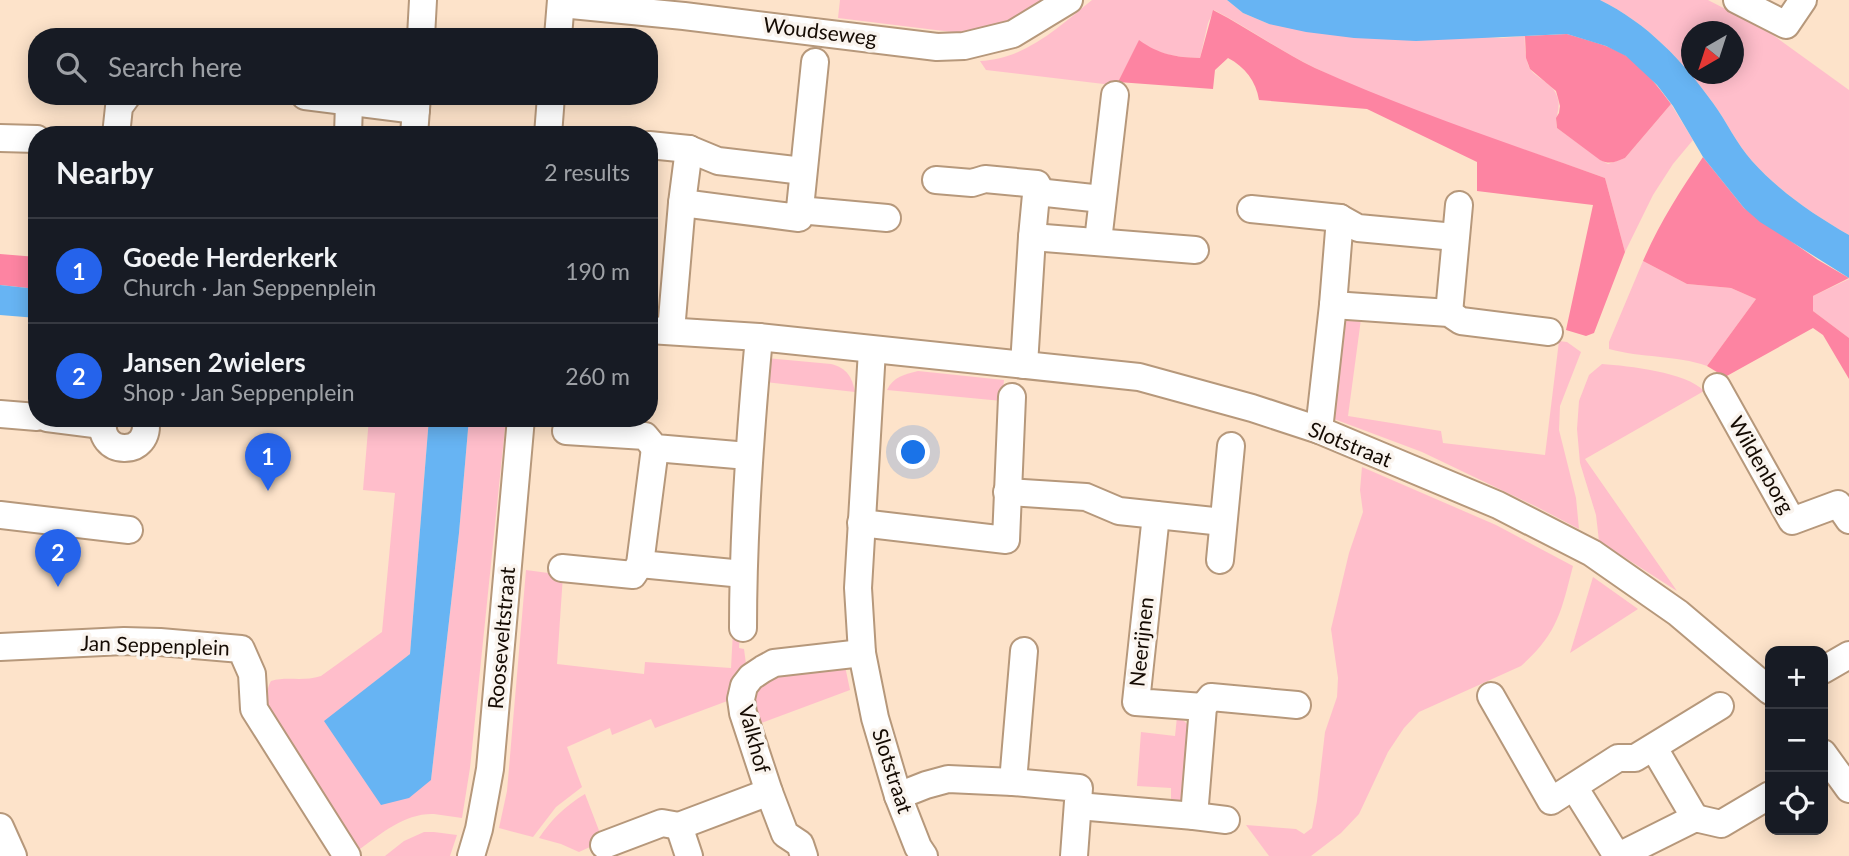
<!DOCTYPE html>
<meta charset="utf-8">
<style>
:root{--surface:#171b24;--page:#20242c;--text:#f1f3f6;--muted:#9ea1a6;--line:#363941;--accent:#2563eb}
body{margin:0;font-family:Lato,sans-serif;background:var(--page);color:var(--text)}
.controls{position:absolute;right:21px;bottom:21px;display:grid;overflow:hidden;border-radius:14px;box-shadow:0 4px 18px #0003}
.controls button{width:63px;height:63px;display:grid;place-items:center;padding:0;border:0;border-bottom:2px solid var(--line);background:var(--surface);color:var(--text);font:35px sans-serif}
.compass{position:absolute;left:1681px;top:21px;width:63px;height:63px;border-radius:50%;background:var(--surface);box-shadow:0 4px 18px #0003;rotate:219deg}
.you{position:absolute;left:914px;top:453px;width:24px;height:24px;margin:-18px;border:5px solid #fff;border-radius:50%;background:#1a73e8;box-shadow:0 0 0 10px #1a73e833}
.badge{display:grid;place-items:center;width:46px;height:46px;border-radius:50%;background:var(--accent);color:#fff;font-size:23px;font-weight:700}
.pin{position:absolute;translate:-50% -58px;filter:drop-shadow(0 2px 4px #0008)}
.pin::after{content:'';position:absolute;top:37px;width:24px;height:21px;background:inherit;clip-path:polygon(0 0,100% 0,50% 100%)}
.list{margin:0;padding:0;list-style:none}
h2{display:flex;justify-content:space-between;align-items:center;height:91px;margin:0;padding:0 28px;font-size:30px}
h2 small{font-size:23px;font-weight:400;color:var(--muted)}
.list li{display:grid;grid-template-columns:46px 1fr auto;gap:21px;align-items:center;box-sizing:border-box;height:105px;padding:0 28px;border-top:2px solid var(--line)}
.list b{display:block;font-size:26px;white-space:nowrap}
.list p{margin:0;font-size:23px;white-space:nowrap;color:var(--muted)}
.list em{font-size:23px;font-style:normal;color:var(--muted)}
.icon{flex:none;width:38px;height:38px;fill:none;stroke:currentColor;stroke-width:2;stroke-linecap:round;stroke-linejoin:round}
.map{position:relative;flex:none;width:1849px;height:856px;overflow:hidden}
.search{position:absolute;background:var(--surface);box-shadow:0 4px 18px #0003;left:28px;top:28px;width:630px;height:77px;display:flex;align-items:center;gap:18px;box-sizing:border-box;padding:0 24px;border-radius:28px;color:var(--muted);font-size:26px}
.panel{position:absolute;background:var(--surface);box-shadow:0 4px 18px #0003;left:28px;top:126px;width:630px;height:301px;border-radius:28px}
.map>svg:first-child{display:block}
</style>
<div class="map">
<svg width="1849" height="856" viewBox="0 0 1849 856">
<rect width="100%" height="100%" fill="#fde3ca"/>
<!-- green -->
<g fill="#ffbecb" fill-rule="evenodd">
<path d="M840 0H1051L1008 26 960 33 838 18Z"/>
<path d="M1092 0H1227L1243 13 1269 24 1501 38 1525 36C1524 44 1526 62 1530 69 1537 79 1553 83 1557 96 1562 109 1554 116 1557 128L1601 160 1608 164 1625 158 1671 104 1693 140 1673 164 1653 195 1625 252 1605 178C1507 143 1405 112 1311 66 1277 49 1247 27 1214 10L1208 23 1200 58C1175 57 1160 55 1139 41L1118 82 1112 85 986 70 980 61C1024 60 1060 26 1092 0Z"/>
<path d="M1600 0H1708L1766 30 1849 90V235C1814 215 1779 191 1752 161 1736 143 1727 122 1713 103 1683 61 1647 23 1600 0ZM1692 32H1734V74H1692Z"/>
<path d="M1643 261 1687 284 1731 288 1756 299 1707 366C1676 355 1641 358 1609 349V342Z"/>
<path d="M1849 279V338L1813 311V296Z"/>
<path d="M1347 318 1361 319 1348 416 1441 431 1443 443 1545 455 1559 341 1567 342 1581 352 1560 406 1559 430 1576 498 1579 529 1537 507 1422 452 1334 419 1344 328Z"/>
<path d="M766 358 831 364C847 368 852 377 855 392L765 382Z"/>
<path d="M1602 364C1629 366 1686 372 1704 391L1585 459 1677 591 1599 541 1596 515 1580 463 1577 429 1579 401 1589 375Z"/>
<path d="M918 371 1004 380 1002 401 887 390C893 377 905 374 918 371Z"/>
<path d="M369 418H429L410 654 325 721 431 780 459 533 469 418H506L470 768 462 818C453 817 443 815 434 814 405 813 382 833 360 849L270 713C267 702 265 691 271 681 287 676 302 682 321 676L382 632 395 493 363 490Z"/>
<path d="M1362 467 1496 525 1573 566C1561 612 1558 633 1521 666L1419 712 1404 728 1388 752 1359 814 1341 833 1311 856H1269L1246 825 1296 829 1304 834 1312 828 1317 801 1325 732 1337 697 1338 678 1331 629 1349 553 1363 512 1360 490Z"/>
<path d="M526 570 563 575 557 664 644 674 645 662 731 668 733 631H740L739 648 744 649 746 664C733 677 732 683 730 700L655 728 651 719 612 735 610 728 567 747 582 787 556 807 533 837 499 828 507 791Z"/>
<path d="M1593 577 1638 609 1570 653Z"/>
<path d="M845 666 850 690 756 725C755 716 752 705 754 697 761 668 822 669 845 666Z"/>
<path d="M1177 717C1184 720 1190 725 1192 734 1195 743 1186 790 1184 803L1171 807V788L1137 786 1141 732 1175 736Z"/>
<path d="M585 794 603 841 579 852 561 844 539 838C551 820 565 806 585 794Z"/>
<path d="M424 832H434L457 835 450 856H385L404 841Z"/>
</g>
<!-- forest -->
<g fill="#fd84a2">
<path d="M1213 10C1248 28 1280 51 1315 68 1410 111 1508 143 1605 178L1625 252 1594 333 1586 336 1566 330 1593 205 1477 191V162L1367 109 1259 100C1256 81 1245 67 1228 58L1215 70 1213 89 1118 82 1139 40C1160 55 1175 57 1200 58Z"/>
<path d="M1567 34C1587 40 1608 45 1625 55 1644 67 1658 87 1671 104L1625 158C1615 162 1610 165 1600 160L1557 128 1556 118 1559 113 1560 106 1558 98 1556 91 1530 69 1526 58 1525 36Z"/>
<path d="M1703 157 1744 208 1818 260 1849 278 1813 296V311L1849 338V379L1823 335 1813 328 1725 377 1707 366 1756 299 1731 288 1687 284 1643 261C1659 224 1680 191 1703 157Z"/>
<path d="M0 254 37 257V289L0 285Z"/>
</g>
<!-- water -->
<g fill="#67b4f3">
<path d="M1227 0H1600C1647 23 1683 61 1713 103 1727 122 1736 143 1752 161 1779 191 1814 215 1849 235V278L1760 222 1744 208 1703 157 1673 106 1657 85 1626 56 1606 46 1567 34 1416 41 1354 38 1306 32 1269 24 1243 13Z"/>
<path d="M0 285 37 289V318L0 315Z"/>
<path d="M429 418H469L459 533 431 780 409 798 381 805 324 721 410 654Z"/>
</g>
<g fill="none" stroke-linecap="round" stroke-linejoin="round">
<!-- minor casing -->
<g stroke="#b6987b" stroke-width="30">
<g id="minor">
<path d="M1737 0 1786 25 1803 0"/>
<path d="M561 4 684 16 937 47 964 46 1013 34 1069 0"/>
<path d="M421 37 423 0"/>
<path d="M558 37 561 0"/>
<path d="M305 96 416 110"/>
<path d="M116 135 119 107 127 96"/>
<path d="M348 135 349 103"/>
<path d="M414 135 417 96"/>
<path d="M548 135 551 96"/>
<path d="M0 138 37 139"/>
<path d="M649 145 689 149 718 161 803 171"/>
<path d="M936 180 972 183 985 179 1037 184 1032 237 1024 365"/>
<path d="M1037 192 1102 199"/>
<path d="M682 203 799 218 815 62"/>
<path d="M1251 209 1340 218 1358 228 1455 237"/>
<path d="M799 210 887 218"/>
<path d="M1032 237 1195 250"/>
<path d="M1098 241 1115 95"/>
<path d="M1333 305 1449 313 1461 321 1549 332"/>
<path d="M1449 313 1459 205"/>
<path d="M649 330 759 337 1139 377 1252 408 1319 430 1498 505 1592 553 1678 613 1770 691"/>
<path d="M671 331 682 203 689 149"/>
<path d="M872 350 858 588 862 653 875 718 898 796 918 847 924 856"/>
<path d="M1717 387 1792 521 1838 504 1849 520"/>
<path d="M0 414 37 417"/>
<path d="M47 418 102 425"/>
<path d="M104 418C94 457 154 459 145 418"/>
<path d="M1319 430 1333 305 1340 218"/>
<path d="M566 431 645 436 655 448 748 456"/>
<path d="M1007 492 1086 497 1119 511 1223 522"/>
<path d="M0 515 129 530"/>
<path d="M1156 515 1136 702 1203 707"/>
<path d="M861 523 1006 540 1012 397"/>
<path d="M1220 560 1231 446"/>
<path d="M640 564 743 574"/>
<path d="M562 568 633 575 640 564 655 448"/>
<path d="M743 628C743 531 750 434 759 337"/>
<path d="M0 647 124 641 160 642 241 649 252 674 254 709 347 856"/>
<path d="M1823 670 1849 655"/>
<path d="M1491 696 1551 801 1618 758H1635L1720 706"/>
<path d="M1654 748 1695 818"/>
<path d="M1823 753 1849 789"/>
<path d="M1013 782 1024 651"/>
<path d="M1574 787 1617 856"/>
<path d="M898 796 926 785 948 779 1013 782 1079 788 1074 856"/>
<path d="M1078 806 1194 816 1226 820"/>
<path d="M1194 816 1203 707 1211 697 1297 705"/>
<path d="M679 826 689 856"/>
<path d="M0 827 13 856"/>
<path d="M604 845 662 823 679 826 769 792"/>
<path d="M471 856 479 829 490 769 521 418"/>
<path d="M804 856 800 844 785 834 769 792 743 713 741 699 744 686 751 677 763 669 774 663 862 653"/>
<path d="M1619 856 1695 818 1721 824 1770 795"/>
</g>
</g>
<!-- minor -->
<use href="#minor" stroke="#fff" stroke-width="26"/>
</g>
<g text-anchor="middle" stroke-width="7" stroke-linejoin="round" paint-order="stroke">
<!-- street labels -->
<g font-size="21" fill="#150b03" stroke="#faf4ee">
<text transform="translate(820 32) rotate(7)" y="7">Woudseweg</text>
<text transform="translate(1350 445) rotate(22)" y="7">Slotstraat</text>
<text transform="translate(1761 465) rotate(60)" y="7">Wildenborg</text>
<text transform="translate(502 638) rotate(-85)" y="7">Rooseveltstraat</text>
<text transform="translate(1142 642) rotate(-84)" y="7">Neerijnen</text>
<text transform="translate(155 646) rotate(2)" y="7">Jan Seppenplein</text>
<text transform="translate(754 739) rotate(75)" y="7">Valkhof</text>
<text transform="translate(892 771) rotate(72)" y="7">Slotstraat</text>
</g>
</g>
</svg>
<div class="controls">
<button>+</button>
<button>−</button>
<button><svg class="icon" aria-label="locate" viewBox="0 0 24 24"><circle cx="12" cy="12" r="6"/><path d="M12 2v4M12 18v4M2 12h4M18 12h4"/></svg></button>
</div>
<svg class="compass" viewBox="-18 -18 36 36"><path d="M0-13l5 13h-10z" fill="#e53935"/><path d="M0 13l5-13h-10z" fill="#9ea1a6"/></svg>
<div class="you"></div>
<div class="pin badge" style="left:268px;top:491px">1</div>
<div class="pin badge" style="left:58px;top:587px">2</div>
<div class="search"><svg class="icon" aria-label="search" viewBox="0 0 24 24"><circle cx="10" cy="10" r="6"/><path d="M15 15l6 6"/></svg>Search here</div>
<section class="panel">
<h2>Nearby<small>2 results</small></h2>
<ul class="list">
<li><span class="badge">1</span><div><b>Goede Herderkerk</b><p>Church · Jan Seppenplein</p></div><em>190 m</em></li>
<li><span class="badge">2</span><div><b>Jansen 2wielers</b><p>Shop · Jan Seppenplein</p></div><em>260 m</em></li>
</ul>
</section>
</div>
